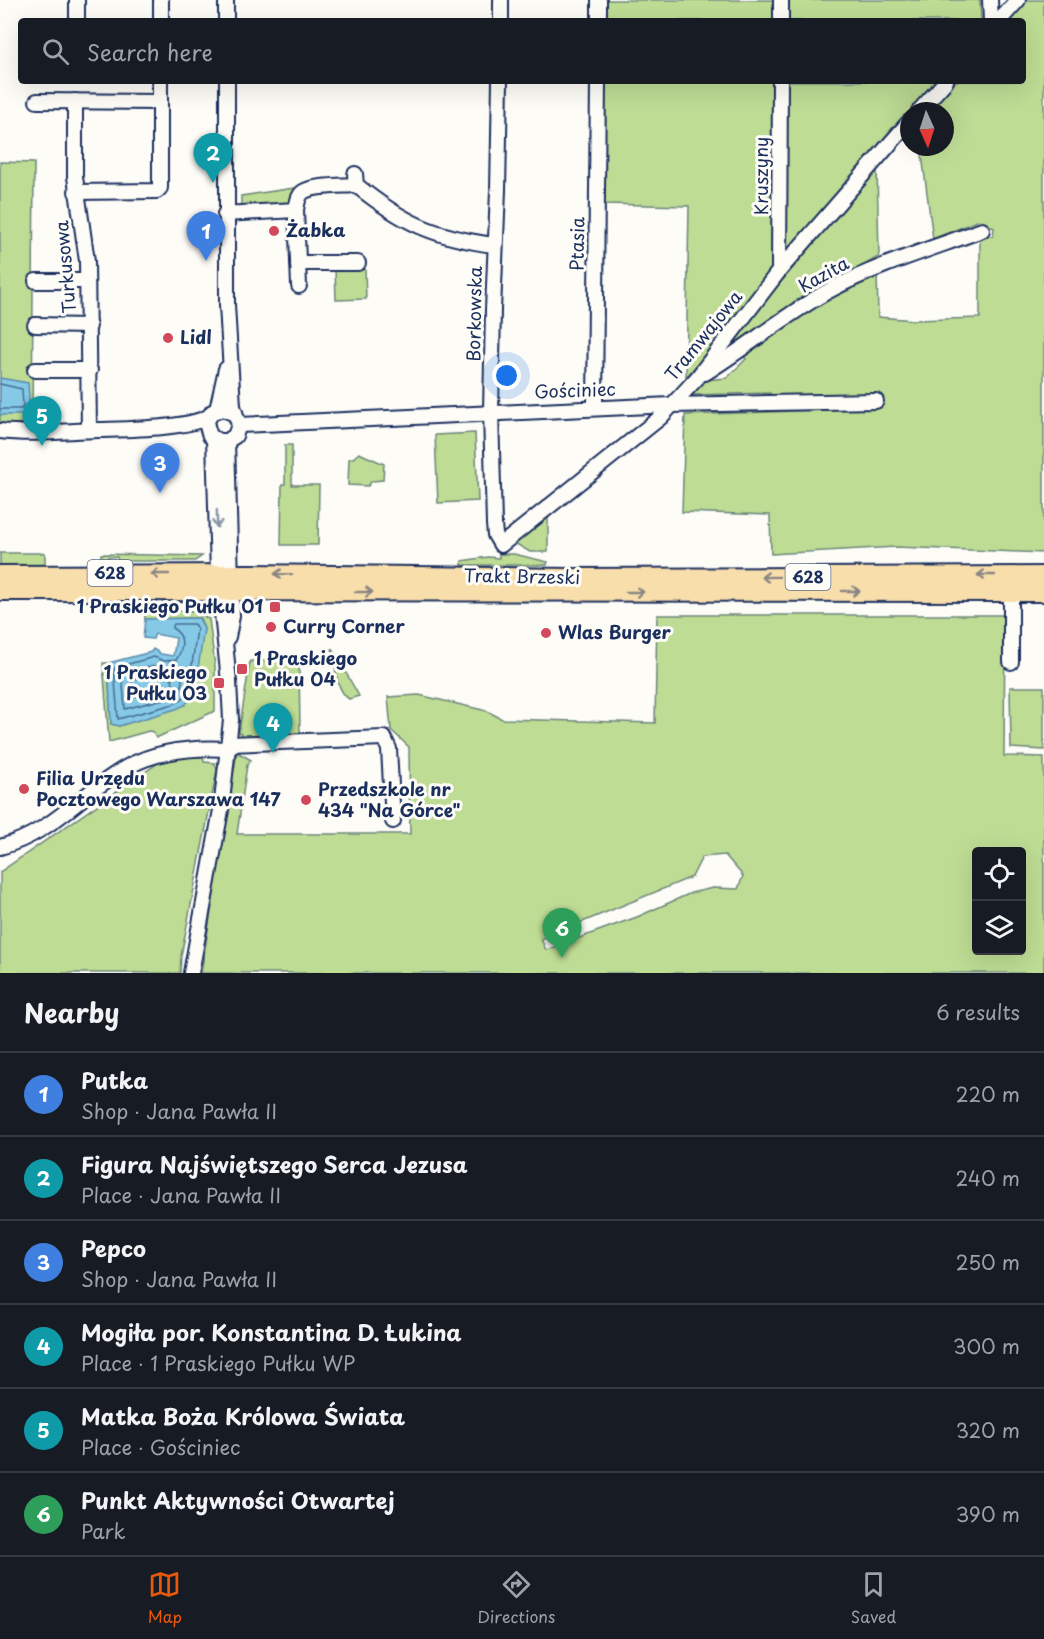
<!DOCTYPE html>
<meta charset="utf-8">
<style>
:root{--surface:#171b24;--page:#20242c;--text:#f1f3f6;--muted:#9ea1a6;--line:#363941;--accent:#ea580c}
body{margin:0;font-family:"Playpen Sans",sans-serif;background:var(--page);color:var(--text)}
.controls{position:absolute;right:18px;bottom:18px;display:grid;overflow:hidden;border-radius:6px;box-shadow:0 6px 24px #0002}
.controls button{width:54px;height:54px;display:grid;place-items:center;padding:0;border:0;border-bottom:2px solid var(--line);background:var(--surface);color:var(--text);font:30px sans-serif}
.compass{position:absolute;left:900px;top:102px;width:54px;height:54px;border-radius:50%;background:var(--surface);box-shadow:0 6px 24px #0002;rotate:177deg}
.you{position:absolute;left:507px;top:376px;width:21px;height:21px;margin:-15px;border:4px solid #fff;border-radius:50%;background:#1a73e8;box-shadow:0 0 0 9px #1a73e833}
.badge{display:grid;place-items:center;width:39px;height:39px;border-radius:50%;background:var(--accent);color:#fff;font-size:20px;font-weight:700}
.pin{position:absolute;translate:-50% -50px;filter:drop-shadow(0 2px 3px #0008)}
.pin::after{content:'';position:absolute;top:32px;width:21px;height:18px;background:inherit;clip-path:polygon(0 0,100% 0,50% 100%)}
.list{margin:0;padding:0;list-style:none}
h2{display:flex;justify-content:space-between;align-items:center;height:78px;margin:0;padding:0 24px;font-size:26px}
h2 small{font-size:20px;font-weight:400;color:var(--muted)}
.list li{display:grid;grid-template-columns:39px 1fr auto;gap:18px;align-items:center;box-sizing:border-box;height:84px;padding:0 24px;border-top:2px solid var(--line)}
.list b{display:block;font-size:22px;white-space:nowrap}
.list p{margin:0;font-size:20px;white-space:nowrap;color:var(--muted)}
.list em{font-size:20px;font-style:normal;color:var(--muted)}
.icon{flex:none;width:33px;height:33px;fill:none;stroke:currentColor;stroke-width:2;stroke-linecap:round;stroke-linejoin:round}
.map{position:relative;flex:none;width:1044px;height:973px;overflow:hidden}
.search{position:absolute;background:var(--surface);box-shadow:0 6px 24px #0002;left:18px;right:18px;top:18px;height:66px;display:flex;align-items:center;gap:15px;box-sizing:border-box;padding:0 21px;border-radius:6px;color:var(--muted);font-size:22px}
.sheet{height:582px;background:var(--surface)}
nav{display:flex;justify-content:space-around;align-items:center;box-sizing:border-box;height:84px;border-top:2px solid var(--line);background:var(--surface);font-size:16px;color:var(--muted)}
nav a{display:grid;justify-items:center;gap:3px}
nav .on{color:var(--accent)}
.map>svg:first-child{display:block}
</style>
<div class="map">
<svg width="1044" height="973" viewBox="0 0 1044 973">
<rect width="100%" height="100%" fill="#fdfcf7"/>
<filter id="ink" filterUnits="userSpaceOnUse"><feTurbulence type="fractalNoise" baseFrequency=".0167" numOctaves="2"/><feDisplacementMap in="SourceGraphic" scale="12" xChannelSelector="R" yChannelSelector="G"/><feConvolveMatrix kernelMatrix="1 2 1 2 8 2 1 2 1" color-interpolation-filters="sRGB"/></filter>
<g filter="url(#ink)">
<!-- green -->
<g fill="#bedc94" stroke="#6c8679" stroke-width="1.5" fill-rule="evenodd">
<rect x="605" y="0" width="169" height="21"/>
<path d="M785 0H980L981 21H785Z"/>
<path d="M1025 0H1044V553L896 547 771 554 770 515 682 512 685 415 876 408V395L771 396 770 393 689 395 705 380 727 378 746 359 741 353 863 276 877 270 878 317 915 320 980 318V237L993 236 994 228 979 220 933 239 921 147H945V111H930L956 81H1023V21H1007Z"/>
<path d="M605 81H774L772 269 715 345 686 377 689 206 603 204Z"/>
<path d="M785 81H936L789 251 785 250Z"/>
<path d="M0 162 34 163 32 424H0Z"/>
<path d="M877 169 879 255 878 257 769 323 726 354 722 351Z"/>
<path d="M295 188 294 197 284 206 241 208V196Z"/>
<path d="M335 269H365L366 299 336 300Z"/>
<path d="M475 433 478 501 438 503 435 435Z"/>
<path d="M285 445H292V485H319L318 545H281L282 485 285 484Z"/>
<path d="M359 453 384 464 383 480 372 481 368 486 348 485 349 459 353 458Z"/>
<path d="M548 513V552H530L511 541Z"/>
<rect x="0" y="553" width="45" height="12"/>
<path d="M101 554 202 556 195 561H118L117 557H108L107 561H101Z"/>
<path d="M499 554H514L548 562 547 565H462V561L488 557 499 558Z"/>
<path d="M145 610 193 611 209 619 215 666V711L156 738 153 732 149 731 109 742 103 663H108L111 724 119 726 185 705 204 629 200 618 145 619Z"/>
<path d="M657 615H1005L1004 756 1044 757V973H201L237 752 251 760 247 765 237 834H410L409 747 391 730 388 697 419 695 487 711 502 719 655 723ZM976 852H1022V951H976ZM725 855 743 876 738 889 713 888 691 893 637 917 546 950 541 939 692 877 702 857Z"/>
<path d="M332 648 359 696 349 699C335 690 335 663 332 648Z"/>
<path d="M250 661H299L300 734 243 736 239 732Z"/>
<path d="M1010 687H1044V750L1011 748Z"/>
<path d="M203 755 204 762 215 763 217 770 181 956 180 973H0V872L167 757Z"/>
</g>
<!-- water -->
<g fill="#85c9e6" stroke="#5b8bb0" stroke-width="1.5">
<path d="M0 378 28 383 30 412 28 415H0Z"/>
<path d="M199 618 204 629 194 695 185 705 176 709 119 726 111 724 108 663 151 652 153 649 161 654 173 656 176 638 155 634 153 639 143 638 145 619Z"/>
</g>
<g fill="none" stroke-linecap="round" stroke-linejoin="round">
<!-- shore -->
<g stroke="#456d94" stroke-width="1.5">
<path d="M0 384 22 389 23 406 21 409H0"/>
<path d="M174 624H194L197 629 188 693 181 700 174 704 118 719 114 668 154 657 164 661 176 660C184 648 185 635 172 628Z"/>
<path d="M152 666 171 669 183 667 181 689 171 697 125 709 122 674Z"/>
<path d="M152 675 172 678 173 685 168 688 133 697 132 680Z"/>
</g>
<!-- minor casing -->
<g stroke="#1b2f5e" stroke-width="18">
<g id="minor">
<path d="M226 0V21"/>
<path d="M990 0 991 21"/>
<path d="M77 21V0"/>
<path d="M161 21V0"/>
<path d="M501 21V0"/>
<path d="M599 21V0"/>
<path d="M781 21V0"/>
<path d="M999 21 1018 0"/>
<path d="M227 81V305L233 406 239 425 235 436 227 441H219L210 436 206 423 212 412 223 409 235 414"/>
<path d="M500 81 498 190 493 310 491 412 494 524 495 535 501 545 661 417 697 378 779 271 909 122"/>
<path d="M37 101 160 102"/>
<path d="M75 101V177L87 261 89 430"/>
<path d="M919 111 946 81"/>
<path d="M355 174 356 185C403 223 434 237 494 245"/>
<path d="M76 192 157 191 160 188V81"/>
<path d="M296 210C297 204 298 196 303 192 313 185 343 186 356 185"/>
<path d="M225 214 296 210 299 286"/>
<path d="M298 263H358"/>
<path d="M779 271 780 81"/>
<path d="M36 281H87"/>
<path d="M35 325 89 326"/>
<path d="M35 370H90"/>
<path d="M705 373C749 346 787 313 832 289 880 264 931 249 982 230"/>
<path d="M595 408 598 81"/>
<path d="M217 410 226 369"/>
<path d="M239 425 671 405 876 401"/>
<path d="M0 431C32 435 65 431 98 430 125 429 185 429 208 417"/>
<path d="M227 441 232 616 228 637"/>
<path d="M1011 592V662"/>
<path d="M230 744 384 738 389 749 393 821"/>
<path d="M0 847C52 834 84 790 129 766 159 750 196 747 229 749"/>
<path d="M191 973 221 810 231 720 229 682 218 574 214 439"/>
</g>
</g>
<!-- major casing -->
<g stroke="#1b2f5e" stroke-width="22">
<g id="major">
<path d="M0 575 251 574 571 578 1044 576"/>
<path d="M0 591 1044 592"/>
</g>
</g>
<!-- minor -->
<use href="#minor" stroke="#fdfcf7" stroke-width="14"/>
<!-- major -->
<use href="#major" stroke="#f8deab" stroke-width="18"/>
</g>
<!-- one-way arrows -->
<defs><path id="oneway-shaft" d="M-6 0H5M1.5-3L5.5 0L1.5 3" fill="none" stroke-width="1.6" stroke-linecap="round" stroke-linejoin="round" transform="scale(1.5)"/></defs>
<use stroke="#8c96aa" href="#oneway-shaft" transform="translate(217 519) rotate(89)"/>
<g stroke="#8a8684">
<use href="#oneway-shaft" transform="translate(160 574) rotate(-180)"/>
<use href="#oneway-shaft" transform="translate(283 574) rotate(-179)"/>
<use href="#oneway-shaft" transform="translate(986 575) rotate(-180)"/>
<use href="#oneway-shaft" transform="translate(770 577) rotate(179)"/>
<use href="#oneway-shaft" transform="translate(851 591)"/>
<use href="#oneway-shaft" transform="translate(364 592)"/>
<use href="#oneway-shaft" transform="translate(635 592)"/>
</g>
</g>
<!-- markers -->
<g fill="#d1495b" stroke="#fdfcf7" stroke-width="2">
<circle cx="274" cy="231" r="6"/>
<circle cx="168" cy="338" r="6"/>
<rect x="269" y="601" width="12" height="12" rx="3"/>
<circle cx="271" cy="627" r="6"/>
<circle cx="546" cy="633" r="6"/>
<rect x="236" y="663" width="12" height="12" rx="3"/>
<rect x="213" y="677" width="12" height="12" rx="3"/>
<circle cx="24" cy="789" r="6"/>
<circle cx="306" cy="800" r="6"/>
</g>
<g text-anchor="middle" stroke-width="6" stroke-linejoin="round" paint-order="stroke">
<!-- shield labels -->
<g fill="#fdfcf7" stroke="#5f6c8c" stroke-width="1.5">
<rect x="87.5" y="560" width="45" height="26" rx="4.5"/>
<rect x="785.5" y="564" width="45" height="26" rx="4.5"/>
</g>
<g font-size="16" font-weight="bold" fill="#1b2f5e">
<text x="110" y="579">628</text>
<text x="808" y="583">628</text>
</g>
<!-- street labels -->
<g font-size="18" fill="#1b2f5e" stroke="#fdfcf7">
<text transform="translate(762 176) rotate(-90)" y="6">Kruszyny</text>
<text transform="translate(578 244) rotate(-89)" y="6">Ptasia</text>
<text transform="translate(66 267) rotate(-95)" y="6">Turkusowa</text>
<text transform="translate(824 275) rotate(-29)" y="6">Kazita</text>
<text transform="translate(475 314) rotate(-89)" y="6">Borkowska</text>
<text transform="translate(704 336) rotate(-51)" y="6">Tramwajowa</text>
<text transform="translate(575 391) rotate(-2)" y="6">Gościniec</text>
<text transform="translate(522 577) rotate(1)" y="6">Trakt Brzeski</text>
</g>
<!-- poi labels -->
<g font-size="18" font-weight="bold" fill="#1b2f5e" stroke="#fdfcf7" text-anchor="start">
<text x="286" y="237">Żabka</text>
<text x="180" y="344">Lidl</text>
<text x="263" y="613" text-anchor="end">1 Praskiego Pułku 01</text>
<text x="283" y="633">Curry Corner</text>
<text x="558" y="639">Wlas Burger</text>
<text x="254" y="665">1 Praskiego<tspan x="254" dy="21">Pułku 04</tspan></text>
<text x="207" y="679" text-anchor="end">1 Praskiego<tspan x="207" dy="21">Pułku 03</tspan></text>
<text x="36" y="785">Filia Urzędu<tspan x="36" dy="21">Pocztowego Warszawa 147</tspan></text>
<text x="318" y="796">Przedszkole nr<tspan x="318" dy="21">434 "Na Górce"</tspan></text>
</g>
</g>
</svg>
<div class="controls">
<button><svg class="icon" aria-label="locate" viewBox="0 0 24 24"><circle cx="12" cy="12" r="6"/><path d="M12 2v4M12 18v4M2 12h4M18 12h4"/></svg></button>
<button><svg class="icon" aria-label="layers" viewBox="0 0 24 24"><path d="M12 4l9 5-9 5-9-5zM3 14l9 5 9-5"/></svg></button>
</div>
<svg class="compass" viewBox="-18 -18 36 36"><path d="M0-13l5 13h-10z" fill="#e53935"/><path d="M0 13l5-13h-10z" fill="#9ea1a6"/></svg>
<div class="you"></div>
<div class="pin badge" style="left:206px;top:261px;background:#3f7fe0">1</div>
<div class="pin badge" style="left:213px;top:183px;background:#0f9aa8">2</div>
<div class="pin badge" style="left:160px;top:493px;background:#3f7fe0">3</div>
<div class="pin badge" style="left:273px;top:753px;background:#0f9aa8">4</div>
<div class="pin badge" style="left:42px;top:446px;background:#0f9aa8">5</div>
<div class="pin badge" style="left:562px;top:958px;background:#2e9e5b">6</div>
<div class="search"><svg class="icon" aria-label="search" viewBox="0 0 24 24"><circle cx="10" cy="10" r="6"/><path d="M15 15l6 6"/></svg>Search here</div>
</div>
<section class="sheet">
<h2>Nearby<small>6 results</small></h2>
<ul class="list">
<li><span class="badge" style="background:#3f7fe0">1</span><div><b>Putka</b><p>Shop · Jana Pawła II</p></div><em>220 m</em></li>
<li><span class="badge" style="background:#0f9aa8">2</span><div><b>Figura Najświętszego Serca Jezusa</b><p>Place · Jana Pawła II</p></div><em>240 m</em></li>
<li><span class="badge" style="background:#3f7fe0">3</span><div><b>Pepco</b><p>Shop · Jana Pawła II</p></div><em>250 m</em></li>
<li><span class="badge" style="background:#0f9aa8">4</span><div><b>Mogiła por. Konstantina D. Łukina</b><p>Place · 1 Praskiego Pułku WP</p></div><em>300 m</em></li>
<li><span class="badge" style="background:#0f9aa8">5</span><div><b>Matka Boża Królowa Świata</b><p>Place · Gościniec</p></div><em>320 m</em></li>
<li><span class="badge" style="background:#2e9e5b">6</span><div><b>Punkt Aktywności Otwartej</b><p>Park</p></div><em>390 m</em></li>
</ul>
</section>
<nav>
<a class="on"><svg class="icon" aria-label="map" viewBox="0 0 24 24"><path d="M3 6l6-2 6 2 6-2v14l-6 2-6-2-6 2zM9 4v14M15 6v14"/></svg>Map</a>
<a><svg class="icon" aria-label="directions" viewBox="0 0 24 24"><path d="M12 3l9 9-9 9-9-9zM9 14v-3h6M13 9l2 2-2 2"/></svg>Directions</a>
<a><svg class="icon" aria-label="saved" viewBox="0 0 24 24"><path d="M7 4h10v16l-5-4-5 4z"/></svg>Saved</a>
</nav>
